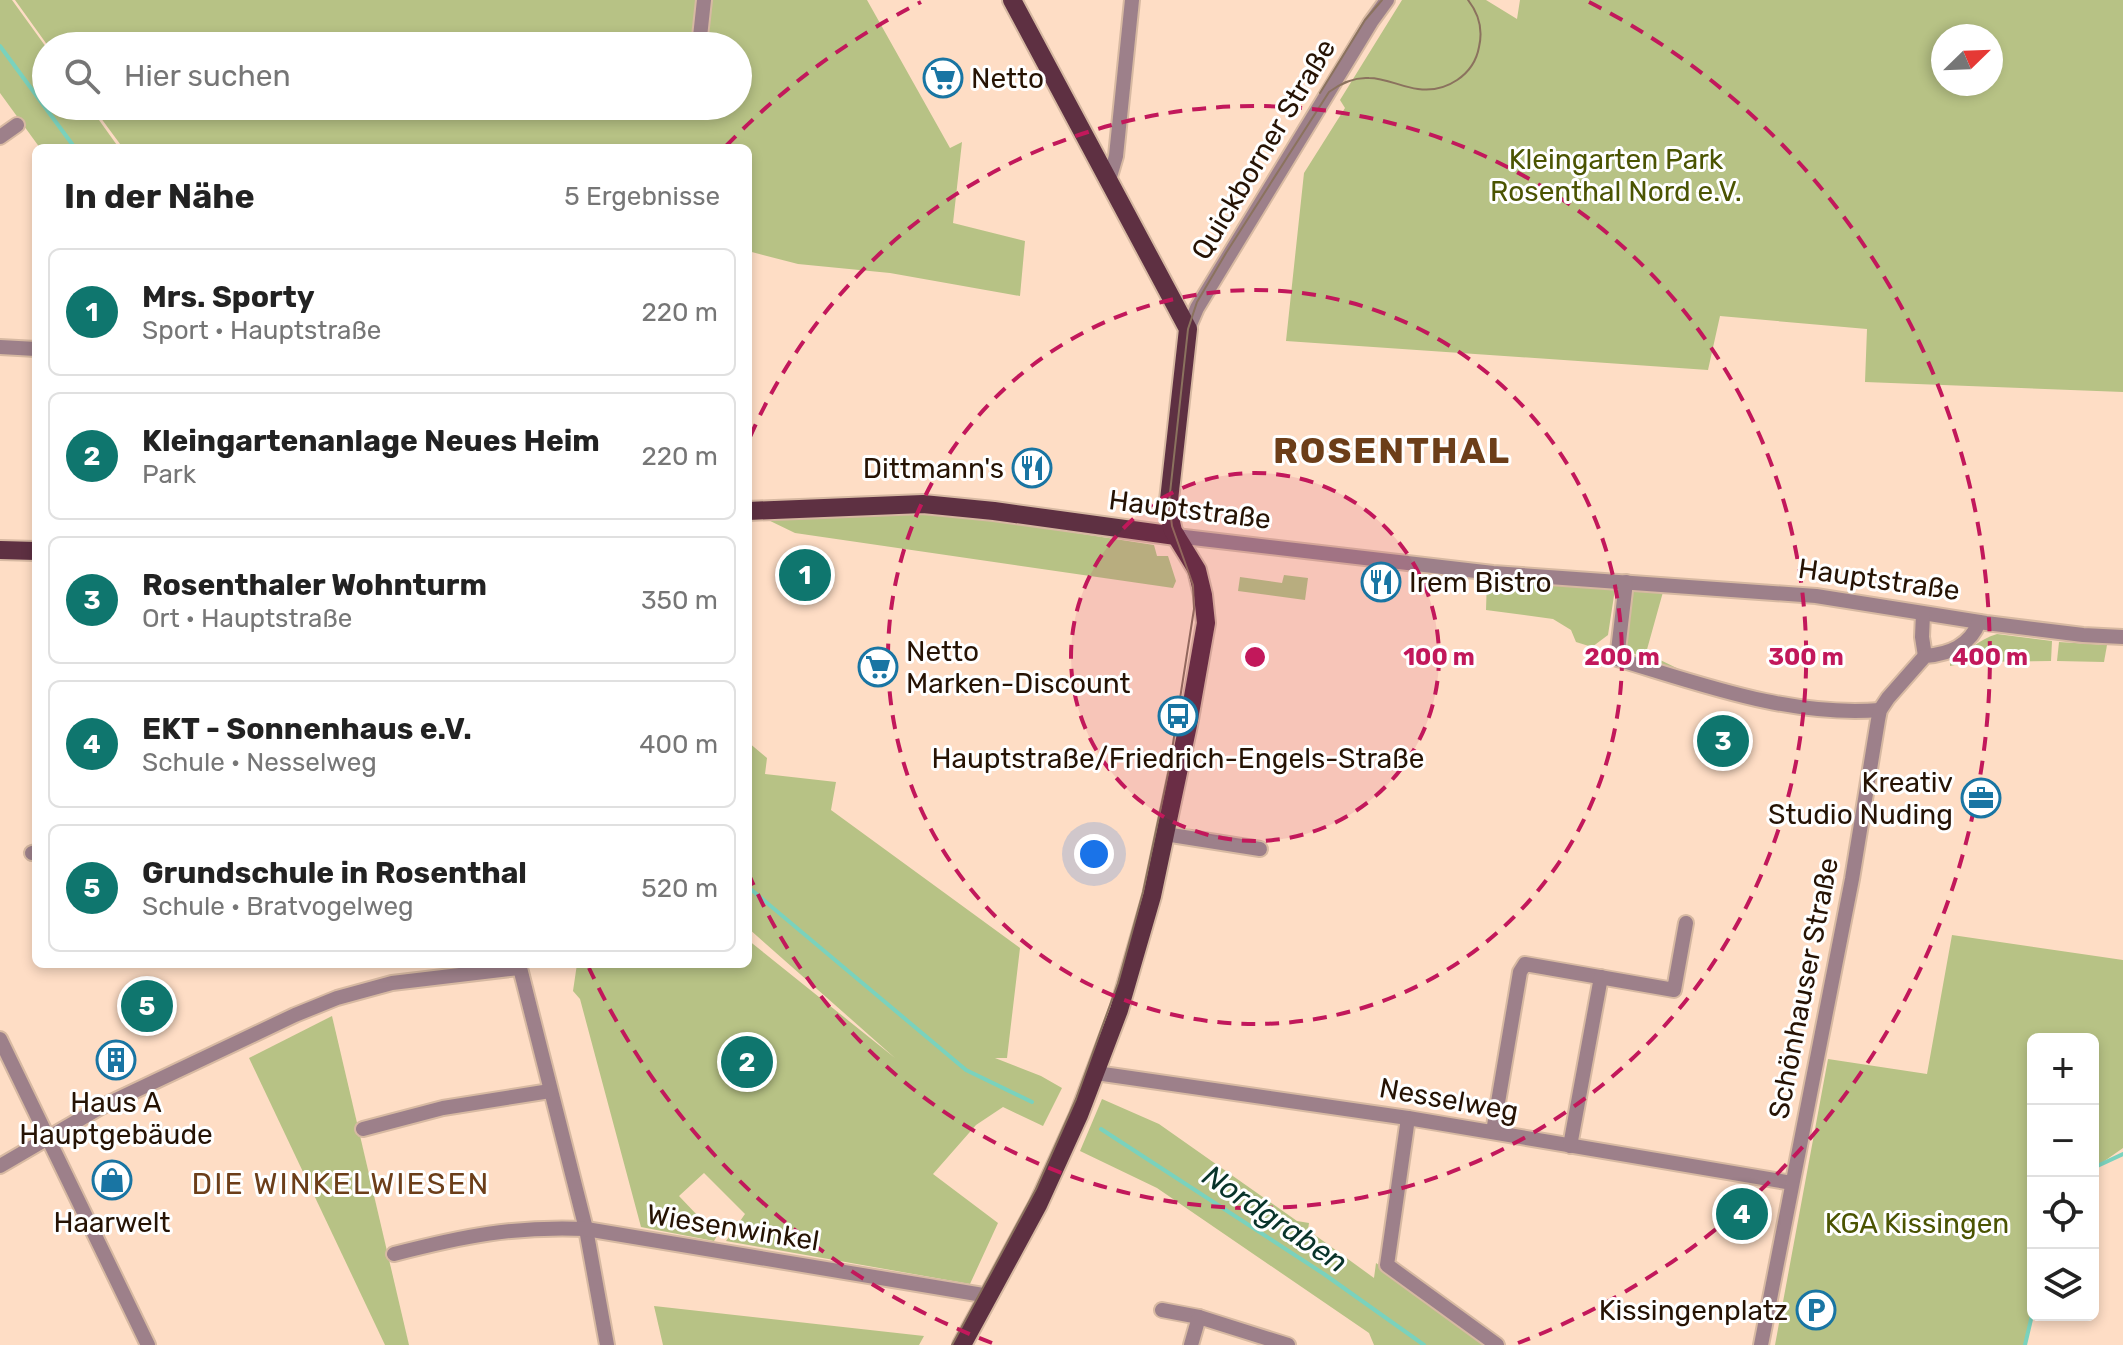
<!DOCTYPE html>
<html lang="de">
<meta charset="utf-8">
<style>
:root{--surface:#fff;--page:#f2f2f2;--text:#222;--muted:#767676;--line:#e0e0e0;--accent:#0f766e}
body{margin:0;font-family:Rubik,sans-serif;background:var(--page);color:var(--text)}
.controls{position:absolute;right:24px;bottom:24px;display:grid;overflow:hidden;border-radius:12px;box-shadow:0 4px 12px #0003}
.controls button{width:72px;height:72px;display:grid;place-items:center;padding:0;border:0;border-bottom:2px solid var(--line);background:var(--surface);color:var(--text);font:40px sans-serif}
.compass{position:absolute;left:1931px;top:24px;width:72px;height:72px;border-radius:50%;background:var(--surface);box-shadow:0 4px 12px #0003;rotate:67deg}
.you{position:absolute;left:1094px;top:854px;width:28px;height:28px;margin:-20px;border:6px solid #fff;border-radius:50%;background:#1a73e8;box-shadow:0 0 0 12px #1a73e833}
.badge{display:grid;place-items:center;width:52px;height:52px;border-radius:50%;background:var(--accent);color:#fff;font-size:26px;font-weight:700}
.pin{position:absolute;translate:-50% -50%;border:4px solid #fff;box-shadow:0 2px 8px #0006}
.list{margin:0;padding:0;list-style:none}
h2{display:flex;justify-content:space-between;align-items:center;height:104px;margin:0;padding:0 32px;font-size:34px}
h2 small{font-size:26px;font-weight:400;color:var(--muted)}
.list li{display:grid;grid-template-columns:52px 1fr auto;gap:24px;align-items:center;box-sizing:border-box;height:128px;margin:0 16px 16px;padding:0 16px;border:2px solid var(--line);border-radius:12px}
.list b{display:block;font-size:30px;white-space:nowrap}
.list p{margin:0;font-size:26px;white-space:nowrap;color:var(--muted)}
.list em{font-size:26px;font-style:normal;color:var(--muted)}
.icon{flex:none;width:44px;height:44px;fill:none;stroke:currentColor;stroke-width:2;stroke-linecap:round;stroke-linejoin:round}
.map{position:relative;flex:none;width:2123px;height:1345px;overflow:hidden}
.search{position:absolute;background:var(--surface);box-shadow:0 4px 12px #0003;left:32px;top:32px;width:720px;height:88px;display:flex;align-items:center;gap:20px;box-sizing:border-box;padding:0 28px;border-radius:44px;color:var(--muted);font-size:30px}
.panel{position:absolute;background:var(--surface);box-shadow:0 4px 12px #0003;left:32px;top:144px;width:720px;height:824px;border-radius:12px}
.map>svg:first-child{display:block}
</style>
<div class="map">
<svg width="2123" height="1345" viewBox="0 0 2123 1345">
<rect width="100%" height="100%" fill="#feddc5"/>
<!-- green -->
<g fill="#b7c285" fill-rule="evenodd">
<path d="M0 0H12L46 47V106H89L119 148H40L0 93Z"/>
<path d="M15 0H867L950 148 962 142 953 223 1025 241 1020 296 890 273 798 264 748 251V148H123L92 106H738V46H48Z"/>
<path d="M1402 0H1486L1517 19 1520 0H2123V392L1865 382 1867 329 1720 316 1708 370 1286 341 1304 173 1345 108 1340 100ZM1943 36H1991V84H1943Z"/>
<path d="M915 511 986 519 1154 545 1157 556H1168L1176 581 1173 588 795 533 764 518Z"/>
<path d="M1284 575 1308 578 1305 600 1238 591 1240 577 1282 583Z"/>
<path d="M1487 578 1615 589 1608 635 1592 647 1576 642 1571 630 1553 619 1486 610Z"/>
<path d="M1634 588 1663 592 1646 653 1697 678 1627 651 1625 645 1630 593Z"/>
<path d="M1997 634 2052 641 2051 661 1970 662 1950 666V660C1967 653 1979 639 1997 634Z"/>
<path d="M2059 642 2107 645 2104 662 2057 661Z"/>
<path d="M748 742 767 758 765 774 836 782 831 810 1020 948 1007 1058H995L1041 1076 1062 1088 1043 1126 1003 1107 976 1125 933 1174 998 1223 970 1284 726 1241 745 1214 704 1173 679 1196 717 1236 714 1241 641 1227 580 999 573 991 577 964H748V940L895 1058 748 928Z"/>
<path d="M1952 935 2123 960V1148L2093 1169V1039H2033V1309L2025 1345H1775L1828 1059 1927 1074Z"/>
<path d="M332 1016 409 1345H385L249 1058Z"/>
<path d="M1102 1099 1159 1124 1297 1221 1309 1223 1308 1230 1374 1278 1376 1263 1491 1345H1374L1369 1333 1157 1188 1080 1151Z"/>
<path d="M654 1306 924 1336 919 1345H663Z"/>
</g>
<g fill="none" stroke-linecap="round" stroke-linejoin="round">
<!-- stream -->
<g stroke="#7ad2bd" stroke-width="4">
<path d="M0 46 75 148"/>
<path d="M748 887 966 1070 1032 1102"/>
<path d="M1101 1129 1324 1274 1424 1345"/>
<path d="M2093 1168 2123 1154"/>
<path d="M2025 1345 2033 1311"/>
</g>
<!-- minor casing -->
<g stroke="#d7b9a2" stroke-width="18">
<g id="minor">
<path d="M699 46 704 0"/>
<path d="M0 137 17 125"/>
<path d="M1109 180 1116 156 1132 0"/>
<path d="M1188 329 1197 308 1371 22 1387 0"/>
<path d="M0 347 36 349"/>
<path d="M1176 536 1493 573 1816 596 1986 623 2083 635 2123 637"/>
<path d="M1626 582 1617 659C1704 685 1789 717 1880 710"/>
<path d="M1923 614 1922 637 1925 656"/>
<path d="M1165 834 1260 849"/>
<path d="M32 853 36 852"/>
<path d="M519 964 586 1229 607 1345"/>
<path d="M0 1039 148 1345"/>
<path d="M1096 1073 1408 1118 1792 1183"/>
<path d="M1408 1118 1387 1265 1497 1345"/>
<path d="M363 1129 443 1108 550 1091"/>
<path d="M1493 1132 1520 972 1525 964 1674 990 1686 923"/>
<path d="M1570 1146 1601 977"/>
<path d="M0 1166 101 1107 295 1015 337 998 392 983 519 968"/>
<path d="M394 1254C464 1236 513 1226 586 1229L989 1296"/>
<path d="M1162 1310 1199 1317 1288 1345"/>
<path d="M1191 1345 1199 1317"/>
<path d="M1761 1345 1852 879 1878 720 1880 710 1888 698 1925 656C1949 654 1970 646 1979 622"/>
</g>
</g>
<!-- major casing -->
<g stroke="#d7b9a2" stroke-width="22">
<g id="major">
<path d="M748 511 923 504 994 511 1176 536"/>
<path d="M0 550 36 551"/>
<path d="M962 1345 1038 1205 1079 1115 1119 1010 1152 896 1188 725 1206 623 1203 595 1197 570 1173 531 1168 509 1188 329 1012 0"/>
</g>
</g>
<!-- minor -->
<use href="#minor" stroke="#9d808a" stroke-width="14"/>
<!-- major -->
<use href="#major" stroke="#5e3042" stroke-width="18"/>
<!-- tram -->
<g stroke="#8b725e" stroke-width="2">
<path d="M1320 93 1365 20 1382 0"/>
<path d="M952 1345 1036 1189 1076 1099 1118 983 1143 892 1169 769 1194 609 1193 585 1172 526 1169 502 1188 329 1197 302 1226 253 1329 92C1341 83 1354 77 1369 78 1386 78 1401 87 1418 89 1446 93 1474 75 1479 47 1483 30 1479 14 1468 0"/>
</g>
</g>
<!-- distance rings -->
<circle cx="1255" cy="657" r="184" fill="#c2185b" fill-opacity=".12"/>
<g fill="none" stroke="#c2185b" stroke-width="4" stroke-dasharray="14 10">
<circle cx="1255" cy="657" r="184"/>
<circle cx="1255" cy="657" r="367"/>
<path d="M750 437A551 551 0 1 1 750 877"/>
<path d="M992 1343A735 735 0 0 1 589 968M726 146A735 735 0 0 1 921 2M1589 2A735 735 0 0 1 1518 1343"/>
</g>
<!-- icons -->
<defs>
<g id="supermarket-ring" transform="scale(2)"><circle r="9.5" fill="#fff" stroke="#1975a3" stroke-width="1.5"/><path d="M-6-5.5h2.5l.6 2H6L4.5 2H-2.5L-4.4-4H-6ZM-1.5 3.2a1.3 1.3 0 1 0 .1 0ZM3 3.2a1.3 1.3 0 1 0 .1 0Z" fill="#1975a3"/></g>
<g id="restaurant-ring" transform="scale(2)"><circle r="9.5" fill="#fff" stroke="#1975a3" stroke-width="1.5"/><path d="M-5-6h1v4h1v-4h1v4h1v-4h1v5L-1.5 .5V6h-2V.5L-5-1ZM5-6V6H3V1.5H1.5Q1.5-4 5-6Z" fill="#1975a3"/></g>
<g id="bus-ring" transform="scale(2)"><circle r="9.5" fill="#fff" stroke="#1975a3" stroke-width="1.5"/><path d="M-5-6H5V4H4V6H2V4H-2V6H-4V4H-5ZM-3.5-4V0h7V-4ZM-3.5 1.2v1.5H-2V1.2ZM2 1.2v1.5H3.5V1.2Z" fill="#1975a3"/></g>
<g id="office-ring" transform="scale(2)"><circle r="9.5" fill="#fff" stroke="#1975a3" stroke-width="1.5"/><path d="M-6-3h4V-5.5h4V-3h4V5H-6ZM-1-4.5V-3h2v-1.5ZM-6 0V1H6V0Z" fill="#1975a3"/></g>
<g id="building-ring" transform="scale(2)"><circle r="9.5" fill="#fff" stroke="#1975a3" stroke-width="1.5"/><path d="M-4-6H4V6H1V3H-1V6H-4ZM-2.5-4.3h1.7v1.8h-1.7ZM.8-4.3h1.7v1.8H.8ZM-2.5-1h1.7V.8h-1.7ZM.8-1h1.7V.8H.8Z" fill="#1975a3"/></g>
<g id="shop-ring" transform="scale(2)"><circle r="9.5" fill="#fff" stroke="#1975a3" stroke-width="1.5"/><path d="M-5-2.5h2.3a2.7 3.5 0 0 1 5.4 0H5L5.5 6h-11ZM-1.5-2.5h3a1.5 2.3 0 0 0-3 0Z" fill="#1975a3"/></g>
<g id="parking-ring" transform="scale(2)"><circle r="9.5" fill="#fff" stroke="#1975a3" stroke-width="1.5"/><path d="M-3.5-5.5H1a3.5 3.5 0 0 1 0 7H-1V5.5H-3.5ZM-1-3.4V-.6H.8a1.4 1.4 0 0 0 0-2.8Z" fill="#1975a3"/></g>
</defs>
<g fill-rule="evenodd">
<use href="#supermarket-ring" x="943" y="78"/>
<use href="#restaurant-ring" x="1032" y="468"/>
<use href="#restaurant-ring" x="1381" y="582"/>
<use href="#supermarket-ring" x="878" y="667"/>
<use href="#bus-ring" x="1178" y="716"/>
<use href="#office-ring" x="1981" y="798"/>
<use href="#building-ring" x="116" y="1060"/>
<use href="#shop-ring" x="112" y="1180"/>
<use href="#parking-ring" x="1816" y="1310"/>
</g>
<g text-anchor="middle" stroke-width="6" stroke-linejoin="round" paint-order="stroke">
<!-- poi labels -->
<g font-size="28" fill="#261304" stroke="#fff" text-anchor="start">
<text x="971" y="88">Netto</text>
<text x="1004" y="478" text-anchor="end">Dittmann's</text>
<text x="1409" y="592">Irem Bistro</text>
<text x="906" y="661">Netto<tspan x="906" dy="32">Marken-Discount</tspan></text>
<text x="1178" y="768" text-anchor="middle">Hauptstraße/Friedrich-Engels-Straße</text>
<text x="1953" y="792" text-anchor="end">Kreativ<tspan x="1953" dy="32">Studio Nuding</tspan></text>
<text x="116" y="1112" text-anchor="middle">Haus A<tspan x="116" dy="32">Hauptgebäude</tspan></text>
<text x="112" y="1232" text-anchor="middle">Haarwelt</text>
<text x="1788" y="1320" text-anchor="end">Kissingenplatz</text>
</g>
<!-- street labels -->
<g font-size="28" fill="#261304" stroke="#fff">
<text transform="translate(1263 149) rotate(-59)" y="10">Quickborner Straße</text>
<text transform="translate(1190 509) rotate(7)" y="10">Hauptstraße</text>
<text transform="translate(1879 579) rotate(8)" y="10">Hauptstraße</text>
<text transform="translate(1803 988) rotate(-79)" y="10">Schönhauser Straße</text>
<text transform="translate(1449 1099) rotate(10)" y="10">Nesselweg</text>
<text transform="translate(733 1227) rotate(9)" y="10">Wiesenwinkel</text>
</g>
<!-- park labels -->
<g font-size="28" fill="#4b5402" stroke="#fff">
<text x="1616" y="169">Kleingarten Park<tspan x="1616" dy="32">Rosenthal Nord e.V.</tspan></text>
<text x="1917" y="1233">KGA Kissingen</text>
</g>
<!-- neighbourhood labels -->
<g font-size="30" letter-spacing="2" fill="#6c3e19" stroke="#fff">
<text x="341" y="1194">DIE WINKELWIESEN</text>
</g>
<!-- water labels -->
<g font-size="30" font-style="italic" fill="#08332a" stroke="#fff">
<text transform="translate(1275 1219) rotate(34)" y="10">Nordgraben</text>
</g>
<!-- district labels -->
<g font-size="36" font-weight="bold" letter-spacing="2" fill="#6c3e19" stroke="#fff">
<text x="1392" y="463">ROSENTHAL</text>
</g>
</g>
<circle cx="1255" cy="657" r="12" fill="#c2185b" stroke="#fff" stroke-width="4"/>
<g font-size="24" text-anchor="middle" font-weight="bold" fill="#c2185b" stroke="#fff" stroke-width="6" stroke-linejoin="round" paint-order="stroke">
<text x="1439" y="665">100 m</text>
<text x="1622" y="665">200 m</text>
<text x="1806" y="665">300 m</text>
<text x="1990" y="665">400 m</text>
</g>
</svg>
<div class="controls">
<button>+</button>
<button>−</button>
<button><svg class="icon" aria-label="locate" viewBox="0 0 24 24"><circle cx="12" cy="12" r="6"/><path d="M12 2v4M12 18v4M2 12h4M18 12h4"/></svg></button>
<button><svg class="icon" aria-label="layers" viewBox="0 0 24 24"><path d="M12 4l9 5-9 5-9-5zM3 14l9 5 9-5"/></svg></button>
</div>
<svg class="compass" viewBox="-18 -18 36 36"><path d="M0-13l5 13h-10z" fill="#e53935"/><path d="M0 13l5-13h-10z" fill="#767676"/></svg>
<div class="you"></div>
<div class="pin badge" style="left:805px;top:575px">1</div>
<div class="pin badge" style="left:747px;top:1062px">2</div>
<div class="pin badge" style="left:1723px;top:741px">3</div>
<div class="pin badge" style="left:1742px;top:1214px">4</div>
<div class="pin badge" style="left:147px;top:1006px">5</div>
<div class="search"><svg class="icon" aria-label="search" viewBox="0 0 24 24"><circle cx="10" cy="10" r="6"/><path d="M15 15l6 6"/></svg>Hier suchen</div>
<section class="panel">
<h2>In der Nähe<small>5 Ergebnisse</small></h2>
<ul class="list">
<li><span class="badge">1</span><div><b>Mrs. Sporty</b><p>Sport · Hauptstraße</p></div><em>220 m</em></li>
<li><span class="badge">2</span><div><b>Kleingartenanlage Neues Heim</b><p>Park</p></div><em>220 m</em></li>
<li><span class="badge">3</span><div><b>Rosenthaler Wohnturm</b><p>Ort · Hauptstraße</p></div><em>350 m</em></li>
<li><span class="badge">4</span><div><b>EKT - Sonnenhaus e.V.</b><p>Schule · Nesselweg</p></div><em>400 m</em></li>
<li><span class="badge">5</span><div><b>Grundschule in Rosenthal</b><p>Schule · Bratvogelweg</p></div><em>520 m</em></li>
</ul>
</section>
</div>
